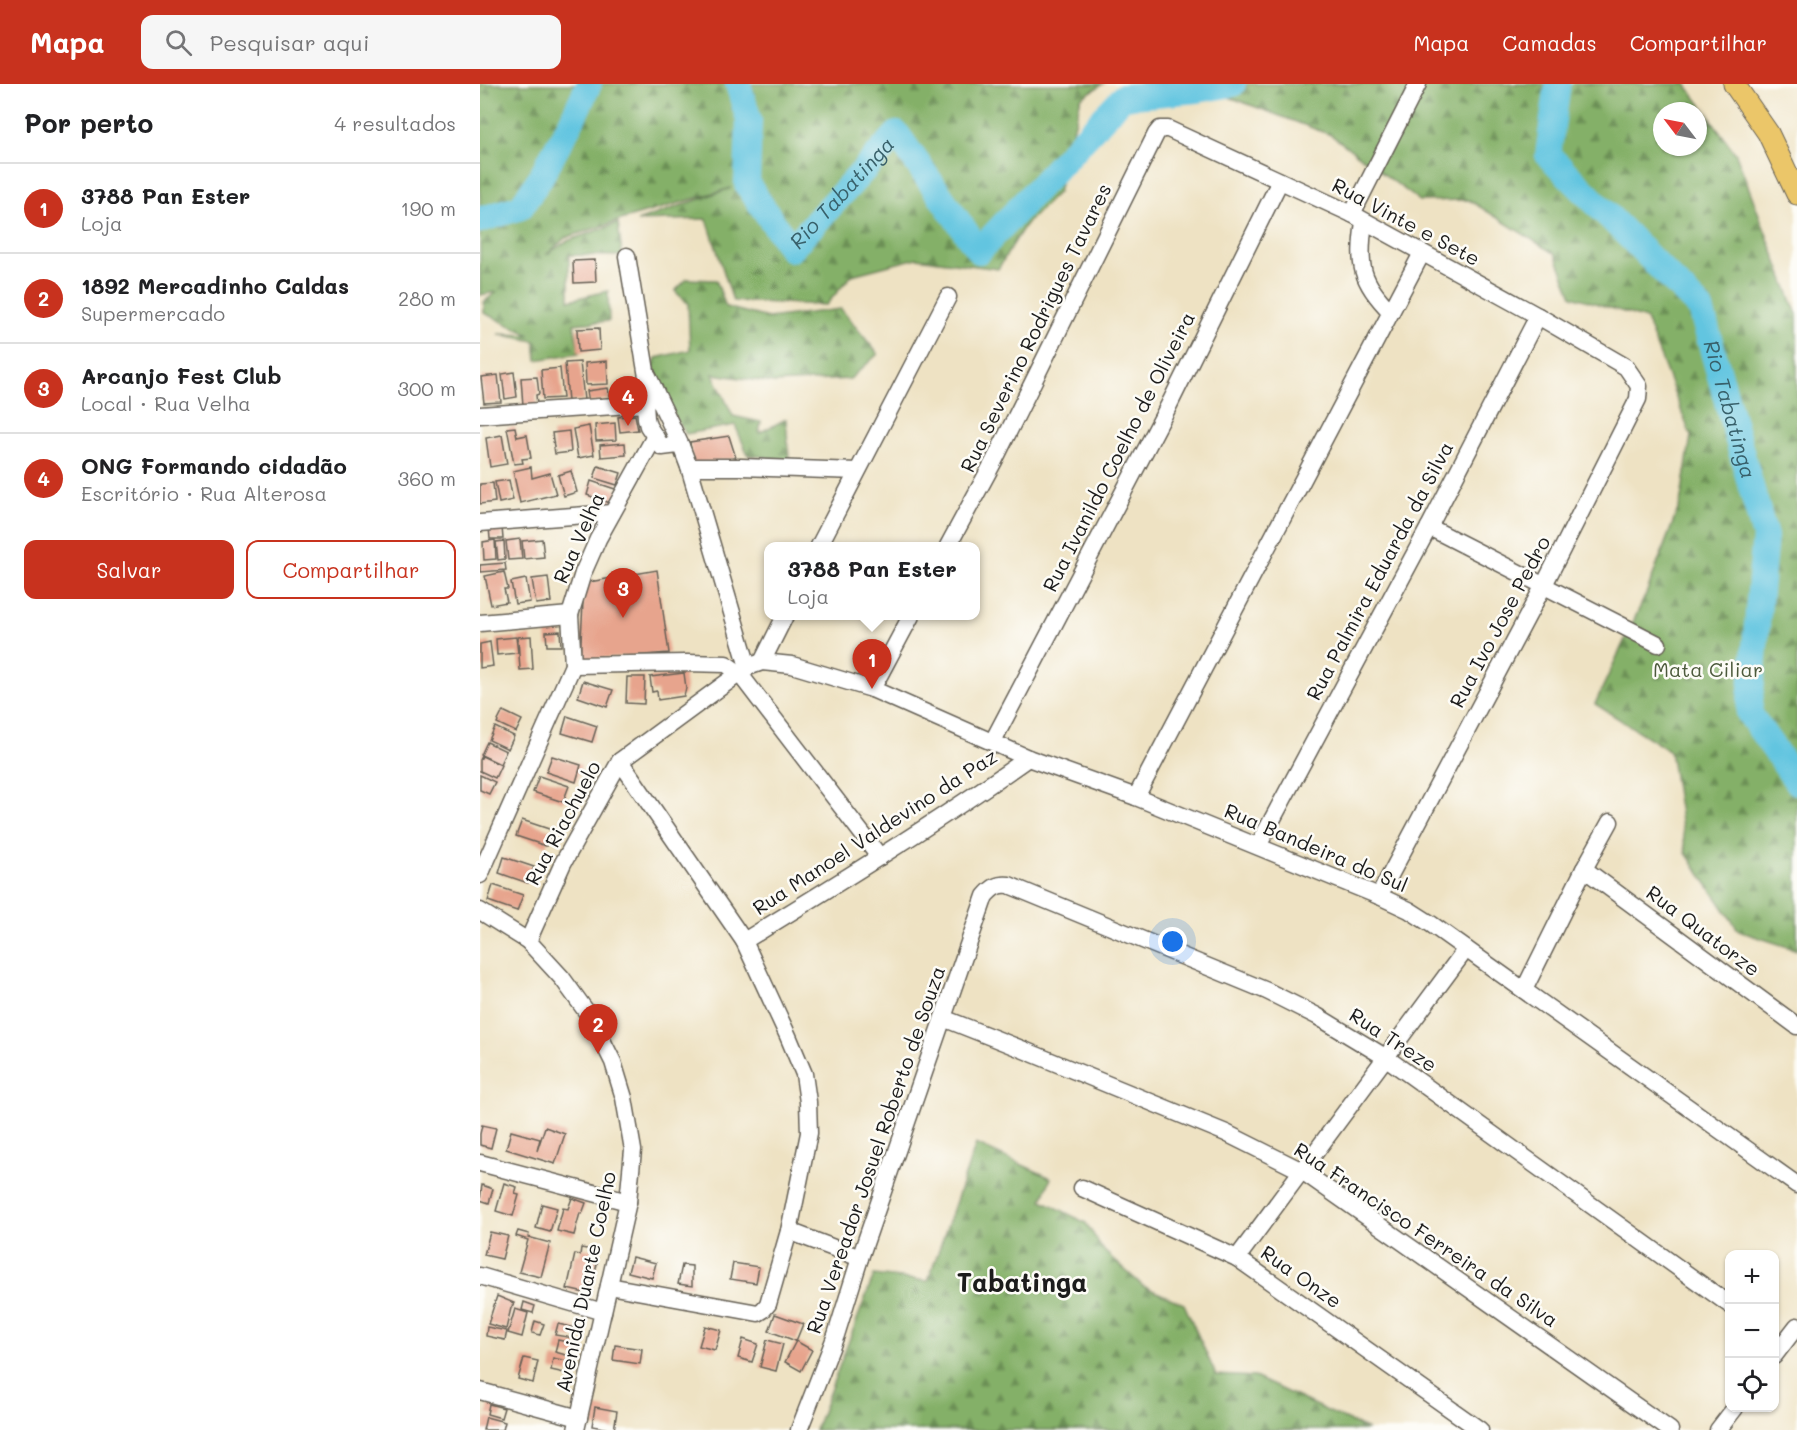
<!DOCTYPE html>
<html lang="pt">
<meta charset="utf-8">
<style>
:root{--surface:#fff;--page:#f6f6f6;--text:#202124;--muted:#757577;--line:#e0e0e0;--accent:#c8321e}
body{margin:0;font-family:Mali,sans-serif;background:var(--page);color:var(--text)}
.controls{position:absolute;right:18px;bottom:18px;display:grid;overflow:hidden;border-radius:12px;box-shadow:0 2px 4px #0004}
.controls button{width:54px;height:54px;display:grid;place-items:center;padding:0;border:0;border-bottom:2px solid var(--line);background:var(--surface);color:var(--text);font:30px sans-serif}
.compass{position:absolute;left:1173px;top:18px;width:54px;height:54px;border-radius:50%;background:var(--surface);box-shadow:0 2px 4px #0004;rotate:302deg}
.you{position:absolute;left:693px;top:858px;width:21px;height:21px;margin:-15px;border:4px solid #fff;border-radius:50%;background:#1a73e8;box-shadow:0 0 0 9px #1a73e833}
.badge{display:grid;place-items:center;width:39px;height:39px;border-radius:50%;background:var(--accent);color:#fff;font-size:20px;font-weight:700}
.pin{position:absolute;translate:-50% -50px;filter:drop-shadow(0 2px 3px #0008)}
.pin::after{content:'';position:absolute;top:32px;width:21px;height:18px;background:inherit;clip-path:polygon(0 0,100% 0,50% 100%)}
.popup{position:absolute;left:284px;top:458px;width:216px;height:78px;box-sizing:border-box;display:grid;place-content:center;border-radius:12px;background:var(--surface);filter:drop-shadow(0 2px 4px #0005);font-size:20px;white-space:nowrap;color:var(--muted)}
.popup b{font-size:22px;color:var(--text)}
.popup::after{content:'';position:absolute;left:50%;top:100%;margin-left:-12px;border:12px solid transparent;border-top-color:var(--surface)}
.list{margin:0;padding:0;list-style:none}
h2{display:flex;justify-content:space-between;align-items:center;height:78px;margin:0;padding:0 24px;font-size:26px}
h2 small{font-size:20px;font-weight:400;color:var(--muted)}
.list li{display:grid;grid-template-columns:39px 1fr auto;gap:18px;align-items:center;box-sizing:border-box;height:90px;padding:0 24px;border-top:2px solid var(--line)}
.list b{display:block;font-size:22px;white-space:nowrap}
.list p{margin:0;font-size:20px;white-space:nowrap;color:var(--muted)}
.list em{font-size:20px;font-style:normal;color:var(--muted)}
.actions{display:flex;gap:12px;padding:18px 24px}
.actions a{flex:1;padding:14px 0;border:2px solid var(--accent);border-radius:12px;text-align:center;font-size:21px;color:var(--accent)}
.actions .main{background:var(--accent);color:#fff}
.icon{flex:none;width:33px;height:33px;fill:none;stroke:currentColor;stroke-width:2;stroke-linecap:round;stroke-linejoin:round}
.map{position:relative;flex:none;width:1317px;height:1346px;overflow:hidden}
header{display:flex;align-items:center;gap:36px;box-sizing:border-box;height:84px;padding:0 30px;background:var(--accent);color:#fff}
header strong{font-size:28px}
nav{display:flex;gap:33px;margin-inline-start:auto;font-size:21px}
.search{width:420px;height:54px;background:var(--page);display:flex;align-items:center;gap:15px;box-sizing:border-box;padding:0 21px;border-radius:12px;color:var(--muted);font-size:22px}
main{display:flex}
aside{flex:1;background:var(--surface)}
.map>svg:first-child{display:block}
</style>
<header>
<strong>Mapa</strong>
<div class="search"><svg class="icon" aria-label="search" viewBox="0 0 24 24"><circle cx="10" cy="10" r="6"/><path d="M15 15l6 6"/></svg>Pesquisar aqui</div>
<nav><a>Mapa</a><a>Camadas</a><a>Compartilhar</a></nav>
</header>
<main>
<aside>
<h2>Por perto<small>4 resultados</small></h2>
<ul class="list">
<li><span class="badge">1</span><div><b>3788 Pan Ester</b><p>Loja</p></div><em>190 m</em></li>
<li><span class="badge">2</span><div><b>1892 Mercadinho Caldas</b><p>Supermercado</p></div><em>280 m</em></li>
<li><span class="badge">3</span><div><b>Arcanjo Fest Club</b><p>Local · Rua Velha</p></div><em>300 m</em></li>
<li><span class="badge">4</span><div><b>ONG Formando cidadão</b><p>Escritório · Rua Alterosa</p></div><em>360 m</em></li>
</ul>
<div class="actions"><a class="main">Salvar</a><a>Compartilhar</a></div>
</aside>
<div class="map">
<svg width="1317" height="1346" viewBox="0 0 1317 1346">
<defs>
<pattern id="forest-firs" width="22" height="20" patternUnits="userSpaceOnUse" patternTransform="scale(1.5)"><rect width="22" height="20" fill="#84b068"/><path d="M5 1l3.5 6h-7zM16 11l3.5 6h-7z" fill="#6b8e55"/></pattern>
</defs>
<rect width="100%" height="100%" fill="#fdfcf7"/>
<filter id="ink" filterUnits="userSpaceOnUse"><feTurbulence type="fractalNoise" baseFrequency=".0167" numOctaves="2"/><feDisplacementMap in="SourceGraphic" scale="12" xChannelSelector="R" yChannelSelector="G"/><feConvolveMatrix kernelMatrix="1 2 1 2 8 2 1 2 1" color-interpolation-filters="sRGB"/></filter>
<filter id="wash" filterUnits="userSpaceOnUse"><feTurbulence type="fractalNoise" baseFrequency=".008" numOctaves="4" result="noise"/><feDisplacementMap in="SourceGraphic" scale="24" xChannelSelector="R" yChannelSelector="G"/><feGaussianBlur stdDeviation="1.35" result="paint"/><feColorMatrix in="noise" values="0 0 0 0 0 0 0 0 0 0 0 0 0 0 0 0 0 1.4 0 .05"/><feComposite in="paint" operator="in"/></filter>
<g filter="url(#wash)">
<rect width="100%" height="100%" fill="#eee2c3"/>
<!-- forest -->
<g fill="url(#forest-firs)" stroke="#506642" stroke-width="1.5" fill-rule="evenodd">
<path d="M0 0H623L601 14 578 108 545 141 518 185 437 174 372 191 346 221 253 217 227 135 157 137 251 104 144 135 85 154 66 171 87 157 138 139 142 172 89 171V216L128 207 129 237 94 240 99 269 57 276 55 257 18 250 50 251 4 229V218L16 208 0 211Z"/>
<path d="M714 0H1206L1256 70 1317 231V866L1259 847 1206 769 1190 667 1115 620 1166 510 1200 420 1211 352 1166 235 1092 212 1075 170 989 116 940 117 851 51ZM1182 27H1218V63H1182Z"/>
<path d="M207 195 236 196 246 223 288 234 361 225 398 270 370 295 294 299 233 290 253 332 281 338 279 349 306 335 309 376 268 371 255 341 206 350 197 337 173 283 176 274 210 266 208 220 195 207Z"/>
<path d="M496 1060 571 1094 562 1116 606 1139 624 1167 663 1202 704 1220 736 1291 775 1293 888 1346H335L394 1191 448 1197Z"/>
</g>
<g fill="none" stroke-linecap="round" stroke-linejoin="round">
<!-- river -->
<g stroke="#62c5e0" stroke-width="26">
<path id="s1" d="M258 0 269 36 267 100 311 165 417 50 499 167 643 13 718 6 753 0"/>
<path id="s2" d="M1078 0 1068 71 1221 225 1285 452 1269 629 1317 698"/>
<path d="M0 136 41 123 60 94 91 38 109 0"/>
</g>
</g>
<g id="blocks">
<!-- building -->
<g fill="#e7a48d">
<path d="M115 176 116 198 94 199 93 177Z"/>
<path d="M119 244 120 266 98 268 97 245Z"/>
<path d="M127 277 128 300 106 301 105 279Z"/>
<path d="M100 278 104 316 88 318 85 279Z"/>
<path d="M80 284 83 314 63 315 61 286Z"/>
<path d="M34 288 37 313 25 315 22 290Z"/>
<path d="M18 291 21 318 4 319 1 293Z"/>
<path d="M57 293 59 310 56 311 57 321 43 322 41 294Z"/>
<path d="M128 304 130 315 109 319 107 307Z"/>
<path d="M155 331 158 346 140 348 138 333Z"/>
<path d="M135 339 136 356 116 357 115 341Z"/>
<path d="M109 342 114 371 98 374 93 345Z"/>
<path d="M35 343 37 353 47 351 51 374 42 375 43 379 34 380 27 344Z"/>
<path d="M89 347 91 368 75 370 72 349Z"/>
<path d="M22 351 27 380 10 383 6 354Z"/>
<path d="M249 352 256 374 212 380 210 358Z"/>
<path d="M145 359 146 371 121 373 120 361Z"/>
<path d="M118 382 141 389 137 401 114 394Z"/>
<path d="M51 383 52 394 70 389 76 410 40 419 33 387Z"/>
<path d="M91 387 97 408 84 412 78 391Z"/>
<path d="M29 396 33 416 19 419 15 398Z"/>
<path d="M111 397 138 406 133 420 107 411Z"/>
<path d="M13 399 15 418 0 420V400Z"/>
<path d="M9 443H22L23 455H10Z"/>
<path d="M40 455 42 475 28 476 26 457Z"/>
<path d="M62 455 64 473 44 475 42 457Z"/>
<path d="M15 456 16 475 4 476 3 458Z"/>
<path d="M24 457 25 475 18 476 16 458Z"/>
<path d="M25 479 26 486 0 488V481Z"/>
<path d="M177 486 189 569 100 576 104 499Z"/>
<path d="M24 488 28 505H24L27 518 11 521 5 492Z"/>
<path d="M68 493 71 518 56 520 52 495Z"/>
<path d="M46 495 50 518 35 520 31 498Z"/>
<path d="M80 547 81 562H67L66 548Z"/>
<path d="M51 552 53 585 40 586 38 553Z"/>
<path d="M36 553 38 569 17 571 16 555Z"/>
<path d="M10 558 13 582 0 584V560Z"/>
<path d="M204 589 206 604 204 612 178 616 177 607 172 608 170 593Z"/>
<path d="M147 593H165L164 620 146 619Z"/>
<path d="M103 597 133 606 127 623 98 613Z"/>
<path d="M23 627 42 636 36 648 17 639Z"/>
<path d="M87 632 117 642 112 658 82 649Z"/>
<path d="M15 643 34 652 28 665 9 656Z"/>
<path d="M7 658 26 667 20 680 1 671Z"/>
<path d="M2 672 21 681 15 694 0 687V676Z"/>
<path d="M72 672 101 681 96 698 66 688Z"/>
<path d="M0 691 15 698 9 710 0 706Z"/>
<path d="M59 692 89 702 83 718 53 708Z"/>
<path d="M42 736 72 746 66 762 36 752Z"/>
<path d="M24 773 54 783 48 799 19 789Z"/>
<path d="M13 801 43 811 37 827 8 817Z"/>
<path d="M2 1041 16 1044 11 1064 0 1061V1050Z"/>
<path d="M65 1043 85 1050 75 1080 26 1065 31 1047 60 1055 57 1067Z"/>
<path d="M24 1099 37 1103 35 1110 39 1111 33 1132 16 1127Z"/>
<path d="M2 1101 13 1105 9 1119 0 1116Z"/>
<path d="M92 1114 106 1119 102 1130 100 1129 94 1151 77 1147 83 1124 88 1125Z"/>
<path d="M62 1120 77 1124 70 1148 56 1144Z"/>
<path d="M38 1147 49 1150 48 1153 70 1159 61 1193 39 1188 48 1156 36 1152Z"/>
<path d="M10 1148 28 1152 22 1175 4 1171Z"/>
<path d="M101 1164 113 1166 112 1174 118 1175 114 1194 105 1192 113 1194 109 1210 87 1205 95 1170 100 1171Z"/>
<path d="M152 1173 176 1179 172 1194 148 1188Z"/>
<path d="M253 1179 279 1183 276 1199 250 1195Z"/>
<path d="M202 1181 212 1182V1202L198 1200Z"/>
<path d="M17 1212 34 1219 31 1224 26 1245 8 1240Z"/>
<path d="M44 1218 55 1222 53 1229 42 1226Z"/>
<path d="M35 1225 48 1229 42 1253 28 1249Z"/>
<path d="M295 1230 323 1240 316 1257 289 1247Z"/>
<path d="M55 1237 64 1240 60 1251 52 1249Z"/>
<path d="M78 1240 96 1244 93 1254 75 1251Z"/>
<path d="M225 1242 241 1246 235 1266 219 1262Z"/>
<path d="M7 1243 27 1247 25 1256 6 1252Z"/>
<path d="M263 1255 278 1260 272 1278 258 1274Z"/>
<path d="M78 1256 101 1261 97 1274 75 1268Z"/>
<path d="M287 1256 303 1260 296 1287 280 1283Z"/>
<path d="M316 1257 332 1266 321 1287 305 1278Z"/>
<path d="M135 1261 162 1265 160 1280 133 1276Z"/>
<path d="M44 1274 58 1277 53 1299 38 1295Z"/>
<path d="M73 1274 92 1278 89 1290 71 1286Z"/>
<path d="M9 1320 24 1324 21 1334 7 1330Z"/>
<path d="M115 1323 137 1327 134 1346 112 1342Z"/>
<path d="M6 1333 25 1338 23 1346H3Z"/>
</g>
</g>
</g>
<g filter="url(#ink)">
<use href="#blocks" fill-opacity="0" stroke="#666156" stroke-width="1.5"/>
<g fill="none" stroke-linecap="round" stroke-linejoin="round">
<!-- minor casing -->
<g stroke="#666156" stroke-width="19">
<g id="minor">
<path d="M872 130 938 0"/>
<path d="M884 138C878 181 880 197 911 228"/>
<path d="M147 172 168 299 165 320 166 334 168 342 182 363 198 361 201 362 209 383 268 583"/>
<path d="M168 292 201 362"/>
<path d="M0 331 165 320"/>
<path d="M209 383H261L377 387"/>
<path d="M0 439 132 429"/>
<path d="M949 443 1178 560"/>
<path d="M339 462 468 213"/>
<path d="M468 462 514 377 676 50 680 45H688L872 130 1058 232 1146 283 1159 302 1158 315 1064 501 899 812"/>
<path d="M0 539 90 531"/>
<path d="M282 578 305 532"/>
<path d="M93 581 207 579 246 580 259 589 400 773"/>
<path d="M392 605 431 532"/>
<path d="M513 657 688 323 800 97"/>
<path d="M656 713 942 169"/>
<path d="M778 762 949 443 1058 232"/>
<path d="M1104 785 1317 942"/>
<path d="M0 791 93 581 90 531 103 489 118 455 175 352"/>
<path d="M0 827 48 857 82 894 111 934 133 978 144 1014 153 1066 148 1118 96 1346"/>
<path d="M48 857 83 779 140 677 268 583 282 578 312 581 392 605 548 674 656 713 899 812 929 826 951 840 1317 1101"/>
<path d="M264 857C360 798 456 739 548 674"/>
<path d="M1044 906 1104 785 1130 738"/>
<path d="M463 934 544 966 746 1049 822 1087 1190 1346"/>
<path d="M0 1079 148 1118"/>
<path d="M602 1104 757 1174 1000 1346"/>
<path d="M309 1147 380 1174"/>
<path d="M757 1174 986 865"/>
<path d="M0 1192 123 1228"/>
<path d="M129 1202 278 1229 283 1226 288 1220 309 1147 329 1049 328 1018 324 990 308 952 264 857 140 677"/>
<path d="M1294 1272 1317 1242"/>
<path d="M0 1307 99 1334"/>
<path d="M319 1346 356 1251 380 1174 505 812C513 803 517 800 529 801L787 907 837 932 905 973 1250 1221"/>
<path d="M1238 1346 1255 1324"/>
</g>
</g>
<!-- major casing -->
<g stroke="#666156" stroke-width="23">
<path id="major" d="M1254 0 1288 49 1317 110"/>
</g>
<!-- minor -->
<use href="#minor" stroke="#fff" stroke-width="16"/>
<!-- major -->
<use href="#major" stroke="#ebc669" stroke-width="21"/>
</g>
</g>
<g text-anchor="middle" stroke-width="5" stroke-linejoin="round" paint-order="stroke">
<!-- street labels -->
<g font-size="20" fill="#1c1c1c" stroke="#fdfcf7">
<text transform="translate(926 138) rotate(28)" y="7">Rua Vinte e Sete</text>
<text transform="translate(556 244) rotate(-64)" y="7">Rua Severino Rodrigues Tavares</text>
<text transform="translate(639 368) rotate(-63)" y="7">Rua Ivanildo Coelho de Oliveira</text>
<text transform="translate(99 454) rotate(-66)" y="7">Rua Velha</text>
<text transform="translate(900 487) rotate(-62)" y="7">Rua Palmira Eduarda da Silva</text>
<text transform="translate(1020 538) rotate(-62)" y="7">Rua Ivo Jose Pedro</text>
<text transform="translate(83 739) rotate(-62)" y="7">Rua Riachuelo</text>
<text transform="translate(395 748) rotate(-33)" y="7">Rua Manoel Valdevino da Paz</text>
<text transform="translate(836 764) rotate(23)" y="7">Rua Bandeira do Sul</text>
<text transform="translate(1223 847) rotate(37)" y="7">Rua Quatorze</text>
<text transform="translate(913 956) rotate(33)" y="7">Rua Treze</text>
<text transform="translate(396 1066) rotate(-71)" y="7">Rua Vereador Josuel Roberto de Souza</text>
<text transform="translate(946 1151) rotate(34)" y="7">Rua Francisco Ferreira da Silva</text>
<text transform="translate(821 1193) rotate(35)" y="7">Rua Onze</text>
<text transform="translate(106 1198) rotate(-78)" y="7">Avenida Duarte Coelho</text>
</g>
<!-- park labels -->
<g font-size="20" fill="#4c5a3c" stroke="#fdfcf7">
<text x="1228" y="593">Mata Ciliar</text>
</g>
<!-- water labels -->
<g font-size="21" font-style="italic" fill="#38606a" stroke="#fdfcf7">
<text dy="7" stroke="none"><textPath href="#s1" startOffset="256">Rio Tabatinga</textPath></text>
<text dy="7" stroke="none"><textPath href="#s2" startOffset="393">Rio Tabatinga</textPath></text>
</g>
<!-- district labels -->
<g font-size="26" font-weight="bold" fill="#1c1c1c" stroke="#fdfcf7">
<text x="542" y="1208">Tabatinga</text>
</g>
</g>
</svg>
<div class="controls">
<button>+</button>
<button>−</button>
<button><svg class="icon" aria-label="locate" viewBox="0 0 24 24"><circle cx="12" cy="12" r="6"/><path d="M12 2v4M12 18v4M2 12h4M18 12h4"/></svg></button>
</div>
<svg class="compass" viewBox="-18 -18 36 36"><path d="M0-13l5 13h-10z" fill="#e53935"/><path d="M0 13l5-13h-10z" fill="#757577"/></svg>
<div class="you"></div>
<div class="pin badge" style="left:392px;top:605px">1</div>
<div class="popup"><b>3788 Pan Ester</b>Loja</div>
<div class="pin badge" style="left:118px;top:970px">2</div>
<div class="pin badge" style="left:143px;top:534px">3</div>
<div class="pin badge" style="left:148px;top:342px">4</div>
</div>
</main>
